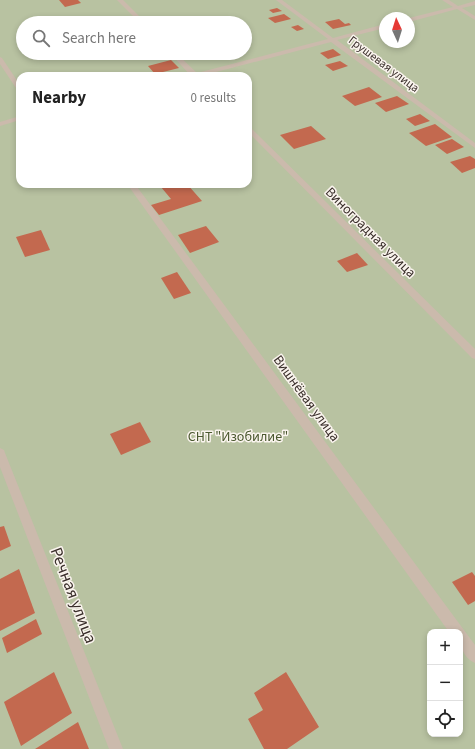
<!DOCTYPE html>
<meta charset="utf-8">
<style>
:root{--surface:#fff;--page:#f6f6f6;--text:#222;--muted:#767676;--line:#e0e0e0}
body{margin:0;font-family:"Source Sans 3",sans-serif;background:var(--page);color:var(--text)}
.controls{position:absolute;right:12px;bottom:12px;display:grid;overflow:hidden;border-radius:8px;box-shadow:0 2px 6px #0003}
.controls button{width:36px;height:36px;display:grid;place-items:center;padding:0;border:0;border-bottom:1px solid var(--line);background:var(--surface);color:var(--text);font:20px sans-serif}
.compass{position:absolute;left:379px;top:12px;width:36px;height:36px;border-radius:50%;background:var(--surface);box-shadow:0 2px 6px #0003;rotate:356deg}
.list{margin:0;padding:0;list-style:none}
h2{display:flex;justify-content:space-between;align-items:center;height:52px;margin:0;padding:0 16px;font-size:17px}
h2 small{font-size:13px;font-weight:400;color:var(--muted)}
.icon{flex:none;width:22px;height:22px;fill:none;stroke:currentColor;stroke-width:2;stroke-linecap:round;stroke-linejoin:round}
.map{position:relative;flex:none;width:475px;height:749px;overflow:hidden}
.search{position:absolute;background:var(--surface);box-shadow:0 2px 6px #0003;left:16px;top:16px;width:236px;height:44px;display:flex;align-items:center;gap:10px;box-sizing:border-box;padding:0 14px;border-radius:22px;color:var(--muted);font-size:15px}
.panel{position:absolute;background:var(--surface);box-shadow:0 2px 6px #0003;left:16px;top:72px;width:236px;height:116px;border-radius:12px}
.map>svg:first-child{display:block}
</style>
<div class="map">
<svg width="475" height="749" viewBox="0 0 475 749">
<rect width="100%" height="100%" fill="#f3eae1"/>
<!-- green -->
<path fill="#b8c2a1" fill-rule="evenodd" d="M0 0H475V749H0ZM385 18H409V42H385ZM23 23H245V53H23ZM20 76H248V184H20ZM430 632H460V734H430Z"/>
<!-- building -->
<g fill="#c3694f">
<path d="M59 0H78L81 3 65 7Z"/>
<path d="M277 8 282 11 273 13 269 10Z"/>
<path d="M284 14 291 19 275 23 268 18Z"/>
<path d="M339 19 345 24 349 23 351 25 333 29 325 22Z"/>
<path d="M298 25 304 29 297 31 291 27Z"/>
<path d="M333 49 341 55 328 59 320 53Z"/>
<path d="M171 60 179 68 155 74 148 66Z"/>
<path d="M340 61 348 66 333 71 325 65Z"/>
<path d="M369 87 382 97 355 106 342 96Z"/>
<path d="M397 96 409 104 386 112 375 103Z"/>
<path d="M420 114 430 121 415 126 406 119Z"/>
<path d="M435 124 452 137 426 146 409 133Z"/>
<path d="M311 126 326 139 294 149 280 135Z"/>
<path d="M452 139 464 147 447 154 435 145Z"/>
<path d="M470 156 475 159V168L462 173 450 162Z"/>
<path d="M170 184H187L202 201 159 215 151 205 171 199 161 187Z"/>
<path d="M206 226 219 242 190 253 178 235Z"/>
<path d="M41 230 50 250 25 257 16 237Z"/>
<path d="M357 253 368 265 347 272 337 261Z"/>
<path d="M177 272 191 293 174 299 161 278Z"/>
<path d="M140 422 151 442 121 455 110 434Z"/>
<path d="M4 526 11 546 0 551V527Z"/>
<path d="M19 569 35 613 0 631V579Z"/>
<path d="M472 572 475 576V601L468 605 452 582Z"/>
<path d="M36 619 42 634 7 653 2 638Z"/>
<path d="M54 672 72 713 21 746 4 702Z"/>
<path d="M286 672 319 727 287 749H264L248 719 263 710 254 693Z"/>
<path d="M78 722 89 749H35Z"/>
</g>
<g fill="none" stroke-linecap="round" stroke-linejoin="round">
<!-- minor -->
<g fill="#cbbaac" fill-rule="evenodd">
<path d="M117 0H123L146 23H140Z"/>
<path d="M276 0H282L333 38 385 24V28L337 40 475 143V148L331 42 201 76H191L170 53H176L197 73 328 39Z"/>
<path d="M442 0H449L458 6 475 1V5L462 8 475 16V20L457 9 409 22V18L453 7Z"/>
<path d="M0 57 2 58 20 85V92L18 91 0 64Z"/>
<path d="M20 116V120L0 126V122Z"/>
<path d="M248 126 250 127 475 349V359L472 358 248 132Z"/>
<path d="M127 184H135L475 645V663C462 657 460 645 460 632H449Z"/>
<path d="M0 448 4 450 5 453 123 749H109L0 467Z"/>
</g>
</g>
<g text-anchor="middle" stroke-width="3" stroke-linejoin="round" paint-order="stroke">
<!-- far-street labels -->
<g font-size="12" fill="#3a2f2b" stroke="#faf4ee">
<text transform="translate(384 64) rotate(37)" y="4">Грушевая улица</text>
</g>
<!-- street labels -->
<g font-size="14" fill="#3a2f2b" stroke="#faf4ee">
<text transform="translate(371 232) rotate(45)" y="5">Виноградная улица</text>
<text transform="translate(307 398) rotate(54)" y="5">Вишнёвая улица</text>
</g>
<!-- park labels -->
<g font-size="14" fill="#4a582f" stroke="#faf4ee">
<text x="238" y="441">СНТ "Изобилие"</text>
</g>
<!-- near-street labels -->
<g font-size="17" fill="#3a2f2b" stroke="#faf4ee">
<text transform="translate(74 595) rotate(69)" y="6">Речная улица</text>
</g>
</g>
</svg>
<div class="controls">
<button>+</button>
<button>−</button>
<button><svg class="icon" aria-label="locate" viewBox="0 0 24 24"><circle cx="12" cy="12" r="6"/><path d="M12 2v4M12 18v4M2 12h4M18 12h4"/></svg></button>
</div>
<svg class="compass" viewBox="-18 -18 36 36"><path d="M0-13l5 13h-10z" fill="#e53935"/><path d="M0 13l5-13h-10z" fill="#767676"/></svg>
<div class="search"><svg class="icon" aria-label="search" viewBox="0 0 24 24"><circle cx="10" cy="10" r="6"/><path d="M15 15l6 6"/></svg>Search here</div>
<section class="panel">
<h2>Nearby<small>0 results</small></h2>
<ul class="list">
</ul>
</section>
</div>
